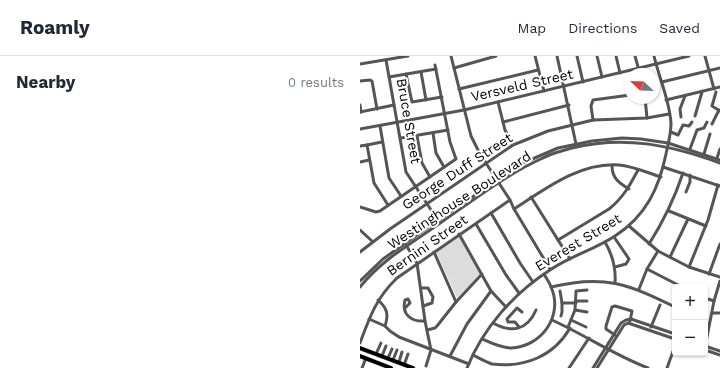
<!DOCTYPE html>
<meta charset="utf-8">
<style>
:root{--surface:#fff;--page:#f6f6f7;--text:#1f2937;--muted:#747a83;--line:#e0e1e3}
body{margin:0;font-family:"Work Sans",sans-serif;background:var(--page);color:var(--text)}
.controls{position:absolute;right:12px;bottom:12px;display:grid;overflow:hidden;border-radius:4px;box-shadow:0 1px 3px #0004}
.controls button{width:36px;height:36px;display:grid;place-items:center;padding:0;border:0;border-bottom:1px solid var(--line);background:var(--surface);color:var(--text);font:20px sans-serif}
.compass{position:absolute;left:264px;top:12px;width:36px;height:36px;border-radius:50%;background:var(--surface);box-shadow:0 1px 3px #0004;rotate:293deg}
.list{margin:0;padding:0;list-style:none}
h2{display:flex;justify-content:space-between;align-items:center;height:52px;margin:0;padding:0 16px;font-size:17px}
h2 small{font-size:13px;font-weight:400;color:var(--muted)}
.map{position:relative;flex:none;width:360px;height:312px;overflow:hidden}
header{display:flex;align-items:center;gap:24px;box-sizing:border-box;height:56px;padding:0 20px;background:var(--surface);border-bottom:1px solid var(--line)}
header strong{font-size:19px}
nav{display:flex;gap:22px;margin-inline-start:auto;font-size:14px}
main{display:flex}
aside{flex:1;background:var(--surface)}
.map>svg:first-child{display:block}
</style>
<header>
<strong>Roamly</strong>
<nav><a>Map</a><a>Directions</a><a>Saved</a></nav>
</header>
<main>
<aside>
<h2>Nearby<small>0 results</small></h2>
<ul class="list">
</ul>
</aside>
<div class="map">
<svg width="360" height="312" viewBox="0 0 360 312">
<rect width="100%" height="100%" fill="#fff"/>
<!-- green -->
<path fill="#dcdcdc" d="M100 181 120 218 97 242 76 196Z"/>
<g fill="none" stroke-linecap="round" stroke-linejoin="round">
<!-- major casing -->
<g stroke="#dbdbdb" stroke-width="5">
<g id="major">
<path d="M0 292 53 312"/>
<path d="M0 300 31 312"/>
</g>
</g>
<!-- minor -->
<g stroke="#555" stroke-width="3">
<path d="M91 0 111 80 120 98 150 144 154 153 190 213"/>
<path d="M175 0 184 35"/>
<path d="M197 0 216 88"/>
<path d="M217 0 223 26"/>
<path d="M237 0 242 21"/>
<path d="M256 0 260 17"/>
<path d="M275 0 280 18"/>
<path d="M345 0 354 33"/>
<path d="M26 4 46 116 79 166"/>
<path d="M0 8 48 0"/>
<path d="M94 12 136 0"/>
<path d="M61 16 66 44"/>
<path d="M46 18 52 46 82 41"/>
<path d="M29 21 76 13"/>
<path d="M0 25 10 24 12 25 17 53"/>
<path d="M302 26 360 12"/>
<path d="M99 33 178 14"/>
<path d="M356 36 352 50 360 55"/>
<path d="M285 42 287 62"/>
<path d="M306 44 360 31"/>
<path d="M138 46 145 74 153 89"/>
<path d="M0 49 1 56"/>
<path d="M0 56 34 49"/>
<path d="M335 60 342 36"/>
<path d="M321 61 320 53 325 40"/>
<path d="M233 64 231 50 233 44 270 39"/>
<path d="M143 66 209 49"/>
<path d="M352 68 359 54"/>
<path d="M20 70 29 122 41 140"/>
<path d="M0 73 104 54 329 0"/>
<path d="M311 76 318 79 323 69 329 70 332 66"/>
<path d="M73 77 76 97 84 111"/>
<path d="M57 80 62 107 70 121"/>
<path d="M41 82 88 74"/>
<path d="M7 89 22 86"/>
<path d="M0 90 7 89 14 127 28 149"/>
<path d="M330 93 337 74 344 72 347 66"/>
<path d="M344 98 350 78"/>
<path d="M357 102 360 93"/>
<path d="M0 106 9 104"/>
<path d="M252 110C252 122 259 127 269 133"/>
<path d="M303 111 360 130"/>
<path d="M326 136 330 126V119"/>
<path d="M171 141 210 203"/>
<path d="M0 151 16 156 20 155 96 103 90 86 75 9"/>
<path d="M154 153C185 133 220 106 259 109 273 110 288 117 301 121"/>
<path d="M309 155 346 170"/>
<path d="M131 157 160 207 173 226"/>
<path d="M116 168 146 219 159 237"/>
<path d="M269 170 298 195 329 211 360 221"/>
<path d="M0 174 12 185"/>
<path d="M99 178 131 235 146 251"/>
<path d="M254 181 269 203 266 208 255 211"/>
<path d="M198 184 249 153C263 142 270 129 278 114"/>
<path d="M245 186C252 198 256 213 255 227"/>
<path d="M289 188C305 163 314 144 323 117"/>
<path d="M46 189 57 207 65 265 71 294 66 310"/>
<path d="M0 196 30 173 153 89 188 75 233 64 287 62 309 58"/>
<path d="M74 196 96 246"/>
<path d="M310 201 328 163"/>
<path d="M329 211 348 164 358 129"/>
<path d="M287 213 322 231"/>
<path d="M349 218 360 188"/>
<path d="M0 225 23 203 78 164 163 107 198 92 232 85 262 82 281 83 308 87 360 104"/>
<path d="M0 231C22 203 54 186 83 165 115 143 147 118 183 102 192 97 202 95 212 92 264 79 310 89 360 107"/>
<path d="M191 231C244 218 268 228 315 251"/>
<path d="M61 232H68L73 241 72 247 63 250"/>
<path d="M279 233 287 213 298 195"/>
<path d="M200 235 202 247"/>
<path d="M345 242 354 245"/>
<path d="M18 244C27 252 29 258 25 270"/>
<path d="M216 245H227"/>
<path d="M45 252 50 247 48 243 45 244C41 259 52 266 65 265"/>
<path d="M215 254 227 256"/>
<path d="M352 257H360"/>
<path d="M201 260 202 256V247H216"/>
<path d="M9 263 25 270 30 275 39 281 109 308"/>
<path d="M192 264C225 279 254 299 288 312"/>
<path d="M211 264 226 271"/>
<path d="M133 267C151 277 167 275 176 254"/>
<path d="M159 271 155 266H148L147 263 157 252 162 256"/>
<path d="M208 271 215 254 216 235 227 234"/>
<path d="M291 271 300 249"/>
<path d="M67 274 75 272 77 270 96 246 122 218"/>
<path d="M255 279 246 273V270L252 251 255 250 272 255 270 265"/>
<path d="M122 283C131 287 141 292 151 292 181 291 204 260 191 231 190 227 186 222 184 218"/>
<path d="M0 287C10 260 17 241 37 222L150 144"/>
<path d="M345 290 360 295"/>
<path d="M345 291 354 245 360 225"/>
<path d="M345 294 360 299"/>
<path d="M16 298 21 287"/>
<path d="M113 299C119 302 126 306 132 308 165 312 194 300 210 272"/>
<path d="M22 300 26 290"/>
<path d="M90 300 107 268 131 235"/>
<path d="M28 302 32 293"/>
<path d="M33 304 37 294"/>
<path d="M39 306 42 296"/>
<path d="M44 309 48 298"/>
<path d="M2 312 6 302"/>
<path d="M107 312C123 272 154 237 190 214 210 200 234 194 255 180 286 160 299 132 306 98 308 88 311 78 311 68 310 45 299 22 294 0"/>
<path d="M209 312 229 282"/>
<path d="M233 312 261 267 266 264 271 263 315 278"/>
<path d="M237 312 264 269 268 267 315 283"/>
<path d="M307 312 315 290"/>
</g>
<!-- major -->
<use href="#major" stroke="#000" stroke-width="4"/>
</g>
<g text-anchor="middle" stroke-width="4" stroke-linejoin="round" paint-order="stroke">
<!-- street labels -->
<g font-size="14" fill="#000" stroke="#fff">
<text transform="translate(162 29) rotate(-13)" y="5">Versveld Street</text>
<text transform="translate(49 65) rotate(80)" y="5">Bruce Street</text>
<text transform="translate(97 115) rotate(-33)" y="5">George Duff Street</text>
<text transform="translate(99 144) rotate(-33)" y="5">Westinghouse Boulevard</text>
<text transform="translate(218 186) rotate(-31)" y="5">Everest Street</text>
<text transform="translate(67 189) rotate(-35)" y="5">Bernini Street</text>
</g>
</g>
</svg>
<div class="controls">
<button>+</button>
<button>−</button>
</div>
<svg class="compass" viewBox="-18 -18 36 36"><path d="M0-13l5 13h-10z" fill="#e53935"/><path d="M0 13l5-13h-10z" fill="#747a83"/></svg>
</div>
</main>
